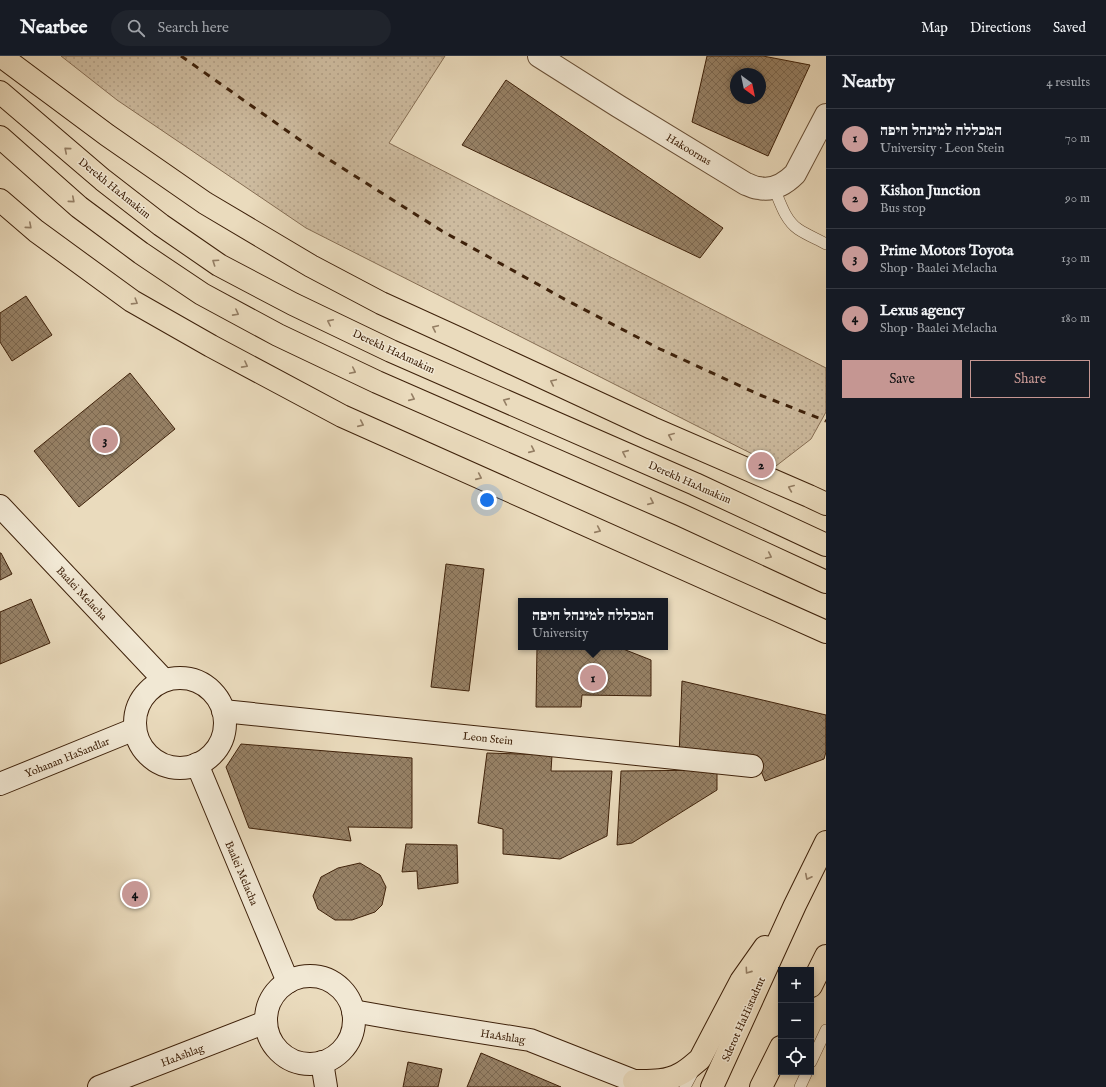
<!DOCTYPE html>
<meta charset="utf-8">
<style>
:root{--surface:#171b24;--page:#20242c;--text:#f1f3f6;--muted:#9ea1a6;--line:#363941;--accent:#c59692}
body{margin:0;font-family:"IM FELL English","Frank Ruhl Libre",serif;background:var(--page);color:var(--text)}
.controls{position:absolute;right:12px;bottom:12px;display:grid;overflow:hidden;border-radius:0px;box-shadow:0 2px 6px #0003}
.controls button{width:36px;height:36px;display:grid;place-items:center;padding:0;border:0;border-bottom:1px solid var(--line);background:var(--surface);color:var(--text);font:20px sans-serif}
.compass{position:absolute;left:730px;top:12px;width:36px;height:36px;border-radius:50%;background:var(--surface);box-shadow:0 2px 6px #0003;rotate:147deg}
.you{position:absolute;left:487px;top:444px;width:14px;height:14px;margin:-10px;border:3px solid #fff;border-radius:50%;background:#1a73e8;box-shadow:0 0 0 6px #1a73e833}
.badge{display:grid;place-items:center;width:26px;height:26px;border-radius:50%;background:var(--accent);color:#111;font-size:13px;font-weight:700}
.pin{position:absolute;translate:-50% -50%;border:2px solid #fff;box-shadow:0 1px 4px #0006}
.popup{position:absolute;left:518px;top:542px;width:150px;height:52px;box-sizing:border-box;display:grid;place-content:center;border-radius:0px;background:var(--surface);filter:drop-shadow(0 1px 3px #0005);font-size:13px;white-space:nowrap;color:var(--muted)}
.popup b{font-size:15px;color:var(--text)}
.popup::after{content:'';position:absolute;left:50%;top:100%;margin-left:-8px;border:8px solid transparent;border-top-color:var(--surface)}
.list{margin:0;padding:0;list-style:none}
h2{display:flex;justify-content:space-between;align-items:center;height:52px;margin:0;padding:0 16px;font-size:17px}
h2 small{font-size:13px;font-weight:400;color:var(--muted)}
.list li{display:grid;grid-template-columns:26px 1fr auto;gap:12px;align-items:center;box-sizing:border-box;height:60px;padding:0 16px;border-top:1px solid var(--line)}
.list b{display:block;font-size:15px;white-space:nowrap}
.list p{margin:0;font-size:13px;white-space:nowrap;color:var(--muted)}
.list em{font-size:13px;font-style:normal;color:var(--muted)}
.actions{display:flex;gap:8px;padding:12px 16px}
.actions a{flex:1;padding:9px 0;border:1px solid var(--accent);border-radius:0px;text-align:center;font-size:14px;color:var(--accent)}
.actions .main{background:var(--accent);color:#111}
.icon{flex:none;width:22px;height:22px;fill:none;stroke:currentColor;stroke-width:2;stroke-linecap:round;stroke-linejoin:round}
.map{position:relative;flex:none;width:826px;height:1031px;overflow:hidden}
header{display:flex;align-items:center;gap:24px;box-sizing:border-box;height:56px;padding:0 20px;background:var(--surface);border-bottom:1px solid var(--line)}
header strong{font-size:19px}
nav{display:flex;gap:22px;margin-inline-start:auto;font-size:14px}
.search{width:280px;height:36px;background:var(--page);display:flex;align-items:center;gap:10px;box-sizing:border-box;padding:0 14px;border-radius:22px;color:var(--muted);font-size:15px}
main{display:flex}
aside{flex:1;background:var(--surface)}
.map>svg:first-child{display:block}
</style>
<header>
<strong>Nearbee</strong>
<div class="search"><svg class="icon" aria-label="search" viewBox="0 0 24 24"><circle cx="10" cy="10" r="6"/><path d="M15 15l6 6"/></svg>Search here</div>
<nav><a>Map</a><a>Directions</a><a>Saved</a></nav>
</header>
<main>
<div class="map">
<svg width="826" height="1031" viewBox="0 0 826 1031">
<defs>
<pattern id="grass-dots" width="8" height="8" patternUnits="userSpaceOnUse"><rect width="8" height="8" fill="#cdbb9f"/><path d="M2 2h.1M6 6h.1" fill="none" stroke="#b1a088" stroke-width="1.8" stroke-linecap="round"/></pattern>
<pattern id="building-cross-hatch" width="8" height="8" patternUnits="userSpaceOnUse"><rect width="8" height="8" fill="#978267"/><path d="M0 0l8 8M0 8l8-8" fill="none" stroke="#7d6a53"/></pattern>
</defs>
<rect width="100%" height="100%" fill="#eadbbd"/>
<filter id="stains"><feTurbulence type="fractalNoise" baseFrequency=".005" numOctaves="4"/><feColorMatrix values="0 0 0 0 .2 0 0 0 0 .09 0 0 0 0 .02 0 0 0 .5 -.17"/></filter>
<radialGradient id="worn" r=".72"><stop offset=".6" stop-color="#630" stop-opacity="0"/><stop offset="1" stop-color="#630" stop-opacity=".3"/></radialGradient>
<!-- grass -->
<path fill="url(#grass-dots)" stroke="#866e54" d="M61 0H445L389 87 826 312V356L811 383 776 410 306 172 117 44Z"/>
<!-- building -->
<g fill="url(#building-cross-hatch)" stroke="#3e210a" fill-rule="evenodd">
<path d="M707 0H763L810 9 768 100 692 66ZM736 18H760V42H736Z"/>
<path d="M506 24 723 172 700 202 462 89Z"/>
<path d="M26 240 52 279 12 305 0 286V257Z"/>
<path d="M130 317 175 373 79 451 34 395Z"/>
<path d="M0 497H1L12 518 0 524Z"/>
<path d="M446 508 484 513 469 635 431 631Z"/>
<path d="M31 543 50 587 0 608V556Z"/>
<path d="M537 591H618L651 604V640L582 639 581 651H536Z"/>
<path d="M682 625 826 659V696L824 703 765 725 757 705 679 700Z"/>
<path d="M241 688 412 702V772L348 771 351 785 249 772 226 711Z"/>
<path d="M487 697 552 699 551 715H612L607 780 560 803 503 798V773L478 767Z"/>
<path d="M717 714V734L632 787 617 789 621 715Z"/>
<path d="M406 788 457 789 458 827 418 833 417 815 402 816Z"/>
<path d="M360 807 380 819 386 831 382 849 375 856 352 864H335L318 853 313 840 321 821 338 812Z"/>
<path d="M481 997 561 1031H467Z"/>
<path d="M408 1006 442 1013 438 1031H403Z"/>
</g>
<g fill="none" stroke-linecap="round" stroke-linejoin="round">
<!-- lane casing -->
<g stroke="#695037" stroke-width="12">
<g id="lane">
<path d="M774 132C780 146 785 164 798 173 807 179 817 183 826 188"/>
<path d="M811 1006 826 974"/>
<path d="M685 1031 694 1014"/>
<path d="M800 1031 807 1016"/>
</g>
</g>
<!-- street casing -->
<g stroke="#695037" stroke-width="24">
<path id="street" d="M539 0 618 50 746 128C750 129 754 132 759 132 773 135 785 128 795 118L826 59"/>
</g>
<!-- secondary casing -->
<g stroke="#3e210a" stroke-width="24">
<g id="secondary">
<path d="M0 450 164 624"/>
<circle cx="180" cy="667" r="45"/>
<path d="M223 655 752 710"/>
<path d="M197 708 288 926"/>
<path d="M0 728 135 673"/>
<circle cx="310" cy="964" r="44"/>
<path d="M353 955 404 964 530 984 634 1025 646 1031"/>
<path d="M322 1006 326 1031"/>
<path d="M99 1031 266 966"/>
</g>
</g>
<!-- highway casing -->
<g stroke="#3e210a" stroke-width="24">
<g id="highway">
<path d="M1 0 107 79 205 147 311 210 381 247 460 283 652 372 809 440 826 448"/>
<path d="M0 36 103 124 161 169 219 209 293 248 391 295 695 428 826 489"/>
<path d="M0 81 79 151 141 197 202 238 278 279 377 326 681 459 826 526"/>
<path d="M0 144 36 175 132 245 211 290 342 360 826 576"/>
<path d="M811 930 826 900"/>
<path d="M634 1025C649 1025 666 1026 680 1018 688 1014 694 1008 700 1003L741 925 765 891"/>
<path d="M712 1031 795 849 826 786"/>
<path d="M761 1031 781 991"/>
</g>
</g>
<!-- lane -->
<use href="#lane" stroke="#f1e8d4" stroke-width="11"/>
<!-- street -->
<use href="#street" stroke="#f1e8d4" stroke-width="22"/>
<!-- secondary -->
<use href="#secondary" stroke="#f1e8d4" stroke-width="22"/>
<!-- highway -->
<use href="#highway" stroke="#eadbbd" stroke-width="22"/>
<!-- rail -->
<path stroke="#3e210a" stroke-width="3" stroke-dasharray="7 7" stroke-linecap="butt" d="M181 0 317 96 442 175 566 244 660 293 760 339 826 365"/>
</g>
<!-- one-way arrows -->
<defs><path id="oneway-chevron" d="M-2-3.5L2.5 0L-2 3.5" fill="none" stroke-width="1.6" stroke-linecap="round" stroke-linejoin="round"/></defs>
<g stroke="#947e64">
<use href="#oneway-chevron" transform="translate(67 94) rotate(-140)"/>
<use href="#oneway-chevron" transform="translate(72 144) rotate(41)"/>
<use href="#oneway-chevron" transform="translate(29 170) rotate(41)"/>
<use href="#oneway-chevron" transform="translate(215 206) rotate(-146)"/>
<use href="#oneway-chevron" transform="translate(135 246) rotate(32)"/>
<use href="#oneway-chevron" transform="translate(236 257) rotate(28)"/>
<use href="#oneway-chevron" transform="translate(330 266) rotate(-154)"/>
<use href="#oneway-chevron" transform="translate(435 272) rotate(-155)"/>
<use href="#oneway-chevron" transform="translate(245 309) rotate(28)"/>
<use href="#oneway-chevron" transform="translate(353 315) rotate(26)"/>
<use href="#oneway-chevron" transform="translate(553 326) rotate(-155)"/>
<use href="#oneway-chevron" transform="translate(412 342) rotate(24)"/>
<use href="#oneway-chevron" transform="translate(506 345) rotate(-156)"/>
<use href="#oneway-chevron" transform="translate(361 368) rotate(24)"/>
<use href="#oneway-chevron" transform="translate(671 380) rotate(-157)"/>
<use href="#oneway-chevron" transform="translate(532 394) rotate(24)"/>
<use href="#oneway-chevron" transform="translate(625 397) rotate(-156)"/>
<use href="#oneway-chevron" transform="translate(479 421) rotate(24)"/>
<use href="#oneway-chevron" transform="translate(791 432) rotate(-157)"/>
<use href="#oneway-chevron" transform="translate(651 446) rotate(24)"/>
<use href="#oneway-chevron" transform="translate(598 474) rotate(24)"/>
<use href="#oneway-chevron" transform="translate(769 500) rotate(25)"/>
<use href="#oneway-chevron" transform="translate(808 821) rotate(117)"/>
<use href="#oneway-chevron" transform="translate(748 915) rotate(125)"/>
</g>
<g text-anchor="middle" stroke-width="3" stroke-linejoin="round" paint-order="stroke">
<!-- street labels -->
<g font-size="11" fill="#3e210a" stroke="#f1e8d4">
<text transform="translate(689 93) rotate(31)" y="4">Hakoornas</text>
<text transform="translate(115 132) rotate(39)" y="4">Derekh HaAmakim</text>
<text transform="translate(394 295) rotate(25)" y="4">Derekh HaAmakim</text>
<text transform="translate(690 426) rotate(24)" y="4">Derekh HaAmakim</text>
<text transform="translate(82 537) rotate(47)" y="4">Baalei Melacha</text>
<text transform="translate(488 682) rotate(6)" y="4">Leon Stein</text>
<text transform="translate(67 701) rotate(-22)" y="4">Yohanan HaSandlar</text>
<text transform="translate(242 817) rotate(67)" y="4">Baalei Melacha</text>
<text transform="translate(743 963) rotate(-66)" y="4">Sderot HaHistadrut</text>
<text transform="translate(503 980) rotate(9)" y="4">HaAshlag</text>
<text transform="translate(182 999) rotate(-21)" y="4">HaAshlag</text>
</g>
</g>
<rect width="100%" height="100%" filter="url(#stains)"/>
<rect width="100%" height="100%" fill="url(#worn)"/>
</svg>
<div class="controls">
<button>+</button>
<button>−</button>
<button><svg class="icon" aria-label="locate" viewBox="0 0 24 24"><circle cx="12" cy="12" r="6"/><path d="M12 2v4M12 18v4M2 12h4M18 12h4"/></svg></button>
</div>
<svg class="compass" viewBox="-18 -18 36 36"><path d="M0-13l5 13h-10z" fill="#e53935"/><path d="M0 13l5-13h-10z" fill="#9ea1a6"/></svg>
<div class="you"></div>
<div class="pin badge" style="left:593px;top:622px">1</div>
<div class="popup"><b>המכללה למינהל חיפה</b>University</div>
<div class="pin badge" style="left:761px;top:409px">2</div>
<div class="pin badge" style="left:105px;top:384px">3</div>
<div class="pin badge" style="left:135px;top:838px">4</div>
</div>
<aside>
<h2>Nearby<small>4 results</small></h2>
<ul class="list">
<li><span class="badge">1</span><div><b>המכללה למינהל חיפה</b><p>University · Leon Stein</p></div><em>70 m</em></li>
<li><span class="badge">2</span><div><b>Kishon Junction</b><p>Bus stop</p></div><em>90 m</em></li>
<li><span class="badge">3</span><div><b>Prime Motors Toyota</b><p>Shop · Baalei Melacha</p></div><em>130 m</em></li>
<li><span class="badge">4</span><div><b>Lexus agency</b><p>Shop · Baalei Melacha</p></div><em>180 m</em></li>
</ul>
<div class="actions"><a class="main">Save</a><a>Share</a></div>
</aside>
</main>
